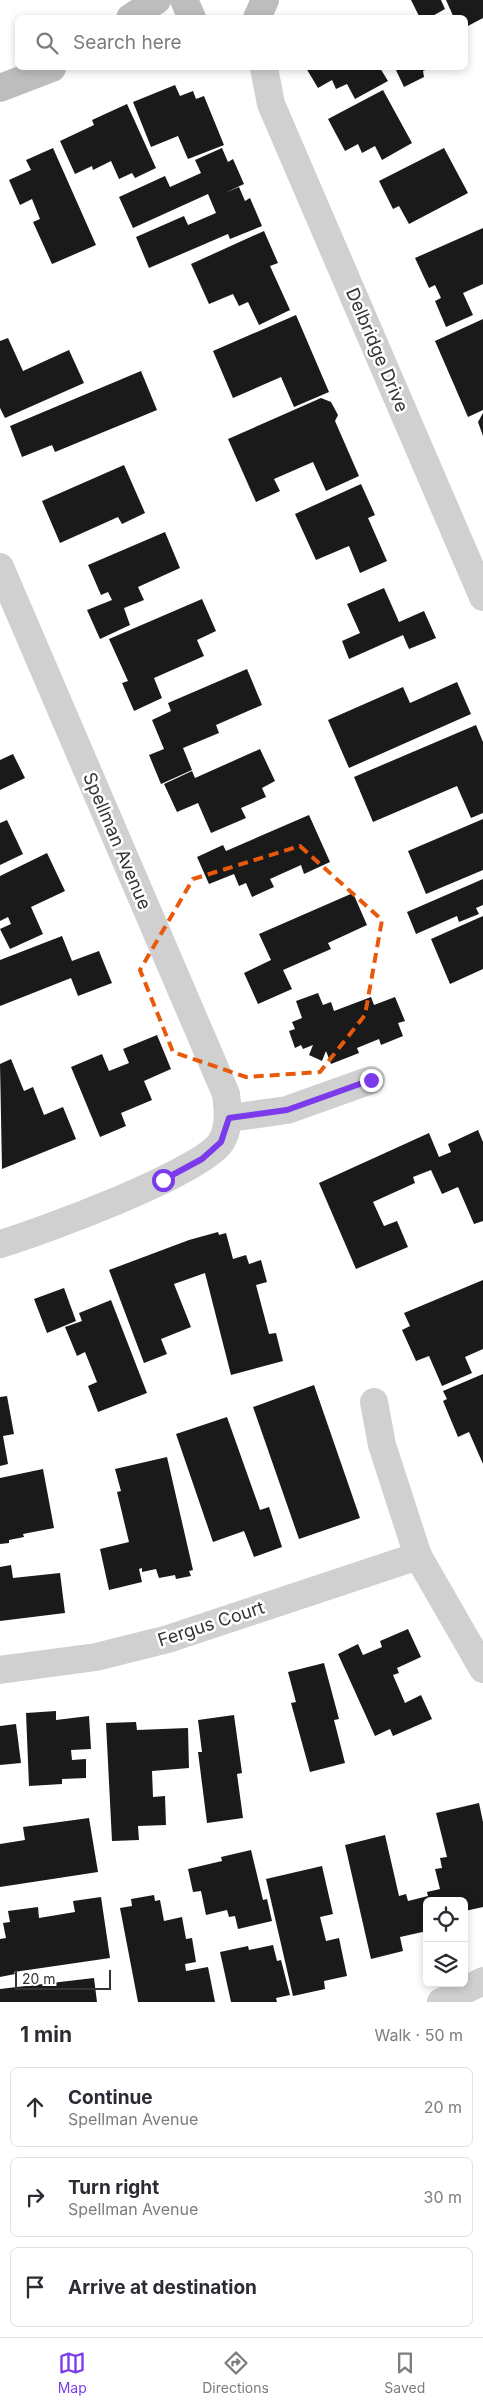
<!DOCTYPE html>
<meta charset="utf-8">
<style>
:root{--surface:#fff;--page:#f2f2f3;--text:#2b2b33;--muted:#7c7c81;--line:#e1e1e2;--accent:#7c3aed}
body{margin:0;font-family:Inter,sans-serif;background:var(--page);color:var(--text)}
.controls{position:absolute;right:15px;bottom:15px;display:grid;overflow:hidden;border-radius:8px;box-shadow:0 2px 8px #0003}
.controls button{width:45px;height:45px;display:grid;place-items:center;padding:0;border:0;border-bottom:1px solid var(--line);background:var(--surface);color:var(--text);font:25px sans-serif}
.scale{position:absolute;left:15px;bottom:12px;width:96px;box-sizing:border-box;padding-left:5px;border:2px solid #333;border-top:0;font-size:14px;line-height:18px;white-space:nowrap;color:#333;-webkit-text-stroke:4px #fff;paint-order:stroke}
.stop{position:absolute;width:15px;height:15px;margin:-11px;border:4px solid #7c3aed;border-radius:50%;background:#fff}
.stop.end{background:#7c3aed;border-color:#fff;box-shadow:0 1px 5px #0008}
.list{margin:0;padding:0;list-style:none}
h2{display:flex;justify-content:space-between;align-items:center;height:65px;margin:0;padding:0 20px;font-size:21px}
h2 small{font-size:16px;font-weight:400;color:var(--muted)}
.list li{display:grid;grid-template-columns:32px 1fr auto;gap:15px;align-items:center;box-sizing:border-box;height:80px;margin:0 10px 10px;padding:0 10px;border:1px solid var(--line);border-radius:8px}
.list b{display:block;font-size:19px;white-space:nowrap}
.list p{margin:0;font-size:16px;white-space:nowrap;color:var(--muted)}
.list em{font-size:16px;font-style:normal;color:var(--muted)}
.icon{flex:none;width:28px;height:28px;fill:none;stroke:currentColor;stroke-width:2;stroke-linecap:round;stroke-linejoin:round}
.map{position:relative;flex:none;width:483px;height:2002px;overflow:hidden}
.search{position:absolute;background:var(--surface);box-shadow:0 2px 8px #0003;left:15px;right:15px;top:15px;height:55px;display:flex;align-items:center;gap:12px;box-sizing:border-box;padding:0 18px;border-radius:8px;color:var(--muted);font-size:19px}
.sheet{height:335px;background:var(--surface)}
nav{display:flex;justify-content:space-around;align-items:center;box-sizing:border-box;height:70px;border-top:1px solid var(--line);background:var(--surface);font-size:14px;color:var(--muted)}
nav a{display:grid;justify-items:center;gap:2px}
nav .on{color:var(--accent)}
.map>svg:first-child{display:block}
</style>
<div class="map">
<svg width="483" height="2002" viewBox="0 0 483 2002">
<rect width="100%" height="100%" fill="#fff"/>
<!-- building -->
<g fill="#1a1a1a">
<path d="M411 0H441L445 9 429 18H420Z"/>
<path d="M446 0H483V18L466 27V18H454Z"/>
<path d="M306 68H380L388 81 355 99 347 84 336 89 332 80 318 88Z"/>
<path d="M395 68H430L423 71 424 77 404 87Z"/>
<path d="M175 85 180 96 193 91 196 99 204 96 224 145 188 159 178 136 151 147 133 102Z"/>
<path d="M383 90 412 143 382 160 375 146 362 153 358 144 345 151 328 119Z"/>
<path d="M127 104 156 168 135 178 132 173 119 179 111 161 93 170 92 166 75 174 60 141 94 125 92 120Z"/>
<path d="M53 148 96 245 52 264 33 222 40 219 32 199 20 205 9 180 31 170 26 160Z"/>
<path d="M222 148 228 162 233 159 244 184 225 193 239 187 245 201 250 198 262 226 230 239 228 234 149 268 136 237 184 216 188 225 216 213 208 194 133 228 119 197 165 176 170 187 201 173 195 160Z"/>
<path d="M444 148 468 193 409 224 399 206 393 209 379 181Z"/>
<path d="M483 228V284L463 293 473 315 446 327 435 301 441 298 435 285 429 288 415 258Z"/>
<path d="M264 231 278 263 270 266 290 310 259 325 248 302 239 306 233 294 209 304 191 264Z"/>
<path d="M296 315 329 392 294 407 281 377 233 398 213 351Z"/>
<path d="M483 319V410L468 417 435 341Z"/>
<path d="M8 338 23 371 69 350 84 383 5 418 0 408V341Z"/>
<path d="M141 371 157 410 55 452 52 445 22 457 10 426Z"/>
<path d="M321 398 331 402 338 415 335 421 359 476 326 491 313 462 274 479 280 491 256 502 228 439Z"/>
<path d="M483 413V436L478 422Z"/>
<path d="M124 465 145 513 122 524 118 517 60 543 42 501Z"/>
<path d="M361 484 375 515 368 518 387 561 360 573 349 546 316 560 295 514Z"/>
<path d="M165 532 180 568 138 587 144 600 124 608 130 625 100 639 87 610 112 600 108 592 101 595 88 565Z"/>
<path d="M384 588 399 622 424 611 436 638 409 649 403 635 349 659 342 641 360 633 347 604Z"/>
<path d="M202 599 216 631 197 640 204 656 154 678 162 698 134 711 122 683 128 681 109 639Z"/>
<path d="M247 669 262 705 216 725 219 733 183 748 192 770 161 784 149 755 164 749 152 720 171 711 168 703Z"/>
<path d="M457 682 471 714 349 768 328 720 403 687 410 703Z"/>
<path d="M476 725 483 742V813L471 818 457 786 373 822 354 777Z"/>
<path d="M260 749 275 781 262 788 266 797 241 808 246 818 211 833 198 803 177 812 164 784 192 771 195 778Z"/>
<path d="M13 754 25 778 0 790V760Z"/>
<path d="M309 815 330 862 304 874 301 865 270 879 274 887 252 897 246 883 239 886 234 874 209 884 197 857 223 845 226 851Z"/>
<path d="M483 819V870L426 894 408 851Z"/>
<path d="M7 820 23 854 0 865V823Z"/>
<path d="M47 853 65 891 31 907 43 934 10 949 0 929 11 924 8 917 0 921V876Z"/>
<path d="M483 879V905L476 908 479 914 459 922 457 916 416 934 407 912Z"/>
<path d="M353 893 367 925 328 943 331 949 283 970 292 989 258 1004 244 973 271 960 259 934Z"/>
<path d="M483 916V969L450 984 431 939Z"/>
<path d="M62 936 72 961 99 951 112 983 78 996 71 978 0 1006V960Z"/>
<path d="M318 993 323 1005 331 1002 334 1011 371 997 374 1005 395 997 405 1021 398 1023 403 1036 381 1045 379 1039 357 1048 359 1053 331 1064 326 1051 322 1061 309 1055 313 1045 303 1049 301 1045 295 1048 289 1031 295 1029 292 1022 302 1018 296 1001Z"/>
<path d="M157 1035 171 1069 144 1081 152 1100 121 1113 126 1126 100 1137 71 1067 102 1054 109 1071 129 1063 123 1049Z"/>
<path d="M11 1059 24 1091 33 1087 44 1115 63 1107 76 1139 2 1169 0 1064Z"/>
<path d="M478 1130 483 1142V1221L474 1224 458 1187 442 1194 431 1170 413 1177 415 1183 373 1202 384 1226 397 1221 408 1247 356 1269 319 1183 429 1133 439 1157 451 1152 448 1144Z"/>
<path d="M218 1232 219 1235 226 1233 233 1259 246 1255 249 1264 261 1260 267 1282 256 1285 269 1334 276 1333 283 1361 231 1375 205 1273 174 1284 191 1327 161 1339 167 1354 144 1363 109 1270 189 1240Z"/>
<path d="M483 1280V1349L465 1357 472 1373 442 1386 429 1356 416 1361 402 1330 410 1326 404 1313Z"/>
<path d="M64 1288 76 1321 47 1333 34 1299Z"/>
<path d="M111 1300 147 1393 98 1412 88 1386 97 1382 85 1352 77 1356 65 1327 82 1321 79 1313Z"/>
<path d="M483 1374V1464L469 1432 458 1437 443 1401 447 1399 443 1391Z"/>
<path d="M314 1385 360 1518 299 1539 253 1407Z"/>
<path d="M7 1396 14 1434 3 1436 8 1464 0 1466V1397Z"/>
<path d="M227 1417 260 1510 269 1507 282 1547 254 1557 244 1531 213 1542 176 1434Z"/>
<path d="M167 1457 193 1570 189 1571 191 1576 176 1579 175 1575 159 1578 156 1569 142 1572V1568L139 1569 142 1582 109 1590 100 1549 129 1542 117 1492 121 1491 115 1469Z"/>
<path d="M43 1469 54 1528 23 1534 24 1537 9 1540V1543L0 1544V1478Z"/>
<path d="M11 1565 13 1578 60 1573 65 1613 0 1621V1567Z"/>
<path d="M408 1629 421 1657 397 1668 399 1673 393 1675 405 1703 421 1695 432 1719 393 1736 390 1729 375 1736 338 1654 358 1644 363 1655 382 1647 380 1641Z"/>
<path d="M324 1663 339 1719 334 1720 345 1763 310 1772 291 1703 296 1702 288 1672Z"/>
<path d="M56 1711V1720L89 1716 91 1749 71 1750 72 1760 86 1759V1778L62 1779V1784L29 1786 26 1713Z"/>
<path d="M234 1715 242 1773 237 1774 243 1818 207 1823 198 1752H202L198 1720Z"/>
<path d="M136 1722 137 1730 188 1728 189 1768 152 1771 153 1797 165 1796 166 1825 138 1826 139 1840 112 1841 106 1723Z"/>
<path d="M16 1724 21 1763 0 1765V1726Z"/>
<path d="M479 1803 483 1822V1907L465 1911 467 1921 464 1922V1901H427V1931L400 1937 403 1951 371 1959 345 1845 385 1835 399 1896 406 1894 408 1901 428 1896 427 1892 440 1889 435 1869 442 1868 440 1858 447 1857 436 1813Z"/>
<path d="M89 1818 98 1872 0 1887V1844L25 1840 23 1827Z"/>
<path d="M251 1850 263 1900 267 1899 272 1921 238 1929 235 1916 229 1917 227 1910 206 1915 201 1891 193 1892 188 1869 222 1861 221 1857Z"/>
<path d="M322 1866 333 1914 320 1917 326 1941 339 1938 347 1976 324 1981 325 1989 293 1996 266 1879Z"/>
<path d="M154 1895 155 1901 160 1900 164 1921 182 1917 186 1939 192 1938 196 1962 185 1964 186 1971 208 1967 215 2002H138L120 1908 132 1906 131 1899Z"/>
<path d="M101 1897 110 1958 14 1972 15 1974 0 1977V1939L6 1938 3 1923 10 1922 8 1911 38 1907 39 1918 75 1912 73 1901Z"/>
<path d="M273 1945 277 1961 281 1960 290 1995 276 1998 277 2002H231L220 1952 248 1946 249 1950Z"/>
<path d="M94 1978 97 2002H0V1989Z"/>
</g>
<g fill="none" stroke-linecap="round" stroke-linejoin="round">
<!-- street -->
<g stroke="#d0d0d0" stroke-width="28">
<path d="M264 68 271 104 483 597"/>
<path d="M0 567 226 1094C228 1110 230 1128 221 1142 201 1173 41 1232 0 1244"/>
<path d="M229 1118 287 1110 371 1080"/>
<path d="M374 1402 382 1445 418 1556 483 1669"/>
<path d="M0 1670 96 1657 168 1639 418 1556"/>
<path d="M441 2002 483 1981"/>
</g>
<!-- secondary -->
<g stroke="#bdbdbd" stroke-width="28">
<path d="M184 0 192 18"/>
<path d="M130 18 157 0"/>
<path d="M257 18 265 0"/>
<path d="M0 88 52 68"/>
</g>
</g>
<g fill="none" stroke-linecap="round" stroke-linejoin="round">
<!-- route -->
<path stroke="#7c3aed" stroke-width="6" d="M163 1180 202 1159 221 1142 229 1118 287 1110 371 1080"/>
</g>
<!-- marked area -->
<path fill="none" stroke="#e8590c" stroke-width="4" stroke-dasharray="10 6" stroke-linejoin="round" d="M300 846 382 920 365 1015 320 1072 246 1077 173 1052 140 970 193 879Z"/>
<g text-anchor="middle" stroke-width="5" stroke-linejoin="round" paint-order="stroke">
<!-- street labels -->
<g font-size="18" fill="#333" stroke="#fff">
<text transform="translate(377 350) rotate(67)" y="6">Delbridge Drive</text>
<text transform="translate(117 841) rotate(67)" y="6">Spellman Avenue</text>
<text transform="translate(211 1624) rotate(-18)" y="6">Fergus Court</text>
</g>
</g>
</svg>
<div class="controls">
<button><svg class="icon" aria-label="locate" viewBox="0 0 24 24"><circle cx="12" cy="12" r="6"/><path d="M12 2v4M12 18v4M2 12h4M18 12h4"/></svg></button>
<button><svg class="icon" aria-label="layers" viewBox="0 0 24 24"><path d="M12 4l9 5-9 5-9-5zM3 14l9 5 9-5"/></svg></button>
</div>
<div class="scale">20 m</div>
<div class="stop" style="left:163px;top:1180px"></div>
<div class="stop end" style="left:371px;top:1080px"></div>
<div class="search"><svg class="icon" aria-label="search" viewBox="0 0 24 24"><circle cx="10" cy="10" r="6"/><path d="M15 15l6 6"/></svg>Search here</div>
</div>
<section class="sheet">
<h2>1 min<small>Walk · 50 m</small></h2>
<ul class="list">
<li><svg class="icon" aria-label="ahead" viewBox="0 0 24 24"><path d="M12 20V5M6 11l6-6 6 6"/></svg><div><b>Continue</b><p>Spellman Avenue</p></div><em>20 m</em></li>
<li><svg class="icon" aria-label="right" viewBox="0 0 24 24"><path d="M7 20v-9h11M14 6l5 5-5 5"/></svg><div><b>Turn right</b><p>Spellman Avenue</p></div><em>30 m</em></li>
<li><svg class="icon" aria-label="arrive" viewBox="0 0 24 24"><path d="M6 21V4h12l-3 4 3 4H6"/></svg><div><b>Arrive at destination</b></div></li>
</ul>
</section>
<nav>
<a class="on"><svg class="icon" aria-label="map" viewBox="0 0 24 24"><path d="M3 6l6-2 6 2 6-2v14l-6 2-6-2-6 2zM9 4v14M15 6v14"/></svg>Map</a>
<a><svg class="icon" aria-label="directions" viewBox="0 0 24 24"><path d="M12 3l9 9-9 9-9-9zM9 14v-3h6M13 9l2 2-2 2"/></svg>Directions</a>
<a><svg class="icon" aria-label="saved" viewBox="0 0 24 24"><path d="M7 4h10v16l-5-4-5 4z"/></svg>Saved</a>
</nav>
